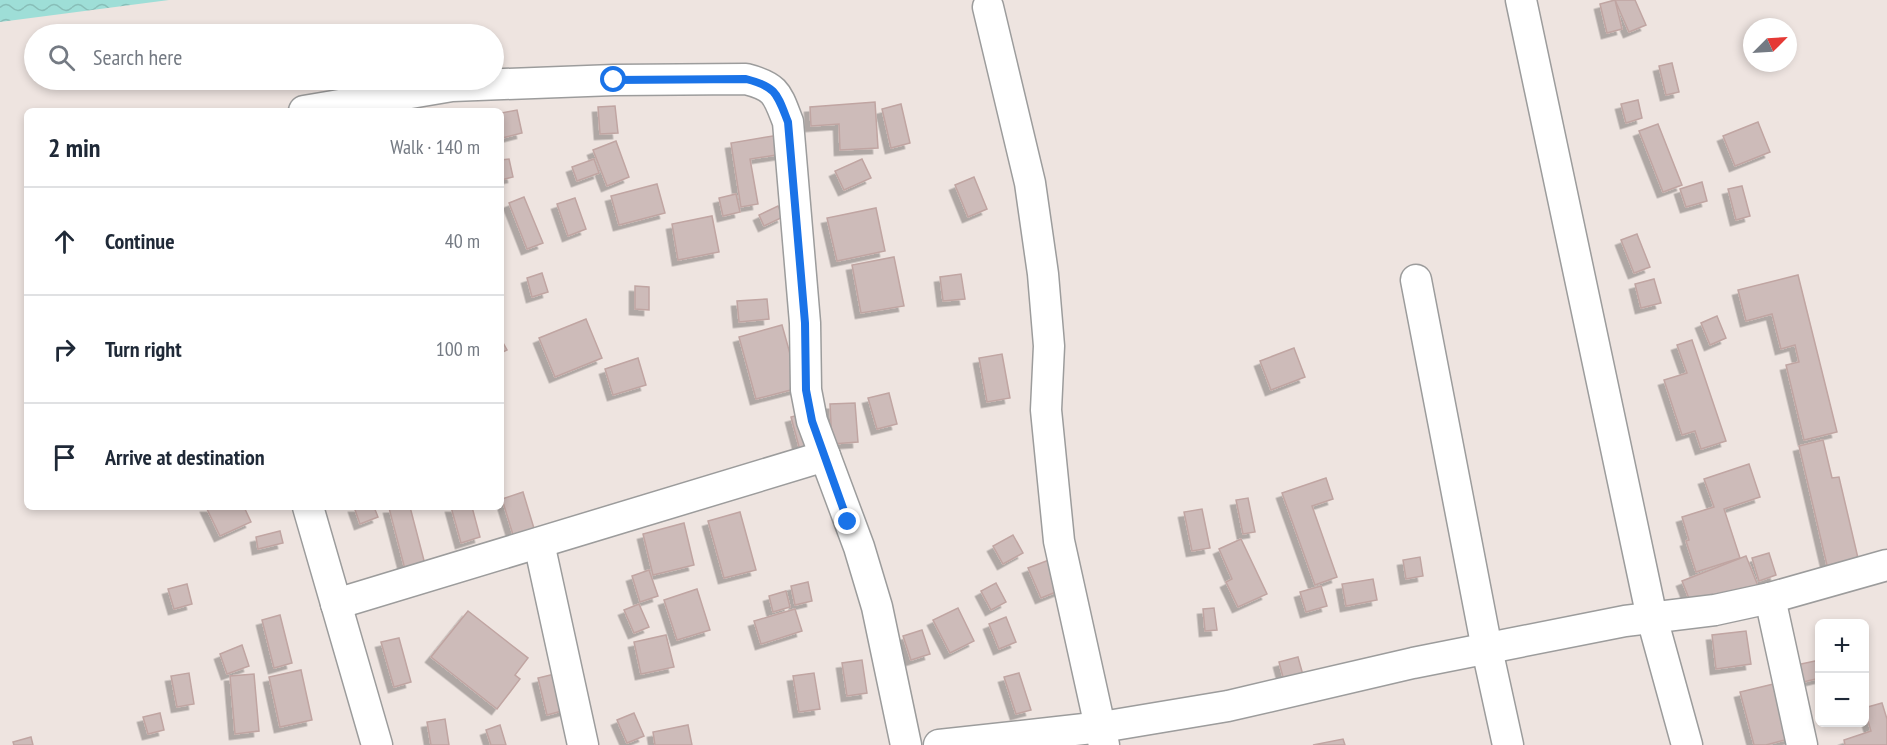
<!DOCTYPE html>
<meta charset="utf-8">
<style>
:root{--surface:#fff;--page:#f6f6f7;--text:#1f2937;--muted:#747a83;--line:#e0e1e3}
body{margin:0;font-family:"PT Sans Narrow",sans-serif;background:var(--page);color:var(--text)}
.controls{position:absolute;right:18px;bottom:18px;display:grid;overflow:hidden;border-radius:9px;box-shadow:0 3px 9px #0003}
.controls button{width:54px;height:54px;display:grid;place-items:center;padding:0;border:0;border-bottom:2px solid var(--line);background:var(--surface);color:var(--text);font:30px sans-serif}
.compass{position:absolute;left:1743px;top:18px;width:54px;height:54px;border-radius:50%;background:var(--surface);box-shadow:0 3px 9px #0003;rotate:66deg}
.stop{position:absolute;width:18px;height:18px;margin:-14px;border:4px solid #1a73e8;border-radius:50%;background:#fff}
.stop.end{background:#1a73e8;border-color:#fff;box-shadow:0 2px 6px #0008}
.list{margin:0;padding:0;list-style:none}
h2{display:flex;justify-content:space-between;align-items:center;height:78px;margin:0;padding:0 24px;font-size:26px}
h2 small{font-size:20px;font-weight:400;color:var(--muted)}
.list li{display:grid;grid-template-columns:39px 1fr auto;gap:18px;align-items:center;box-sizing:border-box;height:108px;padding:0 24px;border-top:2px solid var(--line)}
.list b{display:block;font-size:22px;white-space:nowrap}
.list em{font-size:20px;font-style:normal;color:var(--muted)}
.icon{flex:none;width:33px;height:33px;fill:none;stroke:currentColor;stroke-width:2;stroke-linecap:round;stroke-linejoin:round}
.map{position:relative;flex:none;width:1887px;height:745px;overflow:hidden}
.search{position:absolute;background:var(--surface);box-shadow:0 3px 9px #0003;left:24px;top:24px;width:480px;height:66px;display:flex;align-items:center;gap:15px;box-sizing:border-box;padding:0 21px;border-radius:33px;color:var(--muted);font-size:22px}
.panel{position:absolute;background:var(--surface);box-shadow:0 3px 9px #0003;left:24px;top:108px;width:480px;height:402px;border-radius:9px}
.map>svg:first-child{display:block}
</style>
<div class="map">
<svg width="1887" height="745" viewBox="0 0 1887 745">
<defs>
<pattern id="water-waves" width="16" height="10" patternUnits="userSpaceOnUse" patternTransform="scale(1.5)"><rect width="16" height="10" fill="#9eded7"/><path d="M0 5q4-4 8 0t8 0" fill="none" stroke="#88beb8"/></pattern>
<filter id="shadow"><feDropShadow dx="-5.5" dy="5.5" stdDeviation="0" flood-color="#0004"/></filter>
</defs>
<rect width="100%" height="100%" fill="#eee4e0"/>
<!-- water -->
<path fill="url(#water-waves)" d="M0 0H169L0 22Z"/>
<!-- building -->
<g fill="#cdbbb9" stroke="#c0a5a2" stroke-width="1.5" filter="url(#shadow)">
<path d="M1615 0H1635L1646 25 1629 32Z"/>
<path d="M1615 0 1622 29 1607 33 1600 4Z"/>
<path d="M1672 63 1679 92 1666 95 1659 66Z"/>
<path d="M1638 100 1642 118 1626 123 1621 104Z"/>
<path d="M875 102 878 148 840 150 839 124 811 126 810 107Z"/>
<path d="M901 104 910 143 891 148 882 109Z"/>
<path d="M615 106 618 133 600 134 598 107Z"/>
<path d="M517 110 522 133 502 138 501 113Z"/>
<path d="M1758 122 1770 152 1735 166 1723 136Z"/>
<path d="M1658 124 1682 185 1663 192 1639 131Z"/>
<path d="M785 134 789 153 750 159 758 204 741 207 731 143Z"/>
<path d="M616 141 629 177 607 186 593 150Z"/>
<path d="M509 159 513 177 501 180V160Z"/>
<path d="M594 159 599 173 577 181 572 167Z"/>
<path d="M862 159 871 178 844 190 835 171Z"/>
<path d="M974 177 987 209 968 217 955 185Z"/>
<path d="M1702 182 1707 201 1686 207 1680 189Z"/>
<path d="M657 184 665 213 619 225 611 196Z"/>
<path d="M1742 186 1750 216 1736 220 1728 189Z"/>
<path d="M736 194 740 212 723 216 719 198Z"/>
<path d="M524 197 543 243 527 249 509 203Z"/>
<path d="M575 198 586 229 568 236 557 204Z"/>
<path d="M778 206 783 217 764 226 759 215Z"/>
<path d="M876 208 885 251 837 261 827 218Z"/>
<path d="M712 216 719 252 678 260 672 224Z"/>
<path d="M1637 234 1650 267 1634 273 1621 240Z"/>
<path d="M894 257 904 306 861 313 852 265Z"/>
<path d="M542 273 548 292 532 297 527 278Z"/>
<path d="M961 274 965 299 943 301 940 277Z"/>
<path d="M1798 275 1837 432 1804 440 1786 365 1799 362 1795 345 1781 349 1772 314 1746 321 1738 290Z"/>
<path d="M1654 279 1661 303 1641 308 1635 284Z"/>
<path d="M635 286 649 287V310L635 309Z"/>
<path d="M767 299 769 319 739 322 737 301Z"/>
<path d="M1717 316 1726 338 1710 345 1701 323Z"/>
<path d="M586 319 602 358 555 377 539 338Z"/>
<path d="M782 325 792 361 806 386 756 399 739 337Z"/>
<path d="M501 339 507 350 501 353Z"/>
<path d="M1692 340 1726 441 1701 449 1695 431 1682 435 1664 380 1687 373 1677 345Z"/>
<path d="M1294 348 1305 377 1271 390 1260 361Z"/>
<path d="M1002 354 1010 398 987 402 979 358Z"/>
<path d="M638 358 646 385 613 395 605 369Z"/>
<path d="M889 393 897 424 877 429 868 398Z"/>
<path d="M855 403 858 442 832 444 830 404Z"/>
<path d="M810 412 805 469 791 417Z"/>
<path d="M1823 440 1832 478 1839 477 1861 571 1830 578 1799 446Z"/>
<path d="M1749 464 1760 497 1724 509 1740 558 1696 572 1686 541 1689 540 1682 517 1714 507 1704 479Z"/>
<path d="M1326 478 1333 499 1312 506 1337 577 1315 585 1282 493Z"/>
<path d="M523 492 539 545 518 551 502 499Z"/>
<path d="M1248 498 1255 532 1243 534 1236 500Z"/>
<path d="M206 507H244L251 522 220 536Z"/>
<path d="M354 507H374L378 517 360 524Z"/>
<path d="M410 507 427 572 407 577 389 508Z"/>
<path d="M451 507H472L480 537 461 543Z"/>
<path d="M1202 509 1210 548 1192 551 1184 512Z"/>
<path d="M740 512 756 570 724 578 708 521Z"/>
<path d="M684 523 694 565 653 575 643 534Z"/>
<path d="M280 531 283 543 258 549 256 537Z"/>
<path d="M1013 535 1023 553 1003 564 993 546Z"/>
<path d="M1241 539 1267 594 1238 607 1226 582 1232 579 1219 549Z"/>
<path d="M1769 553 1776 575 1759 581 1752 558Z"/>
<path d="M1746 556 1758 586 1694 611 1682 581Z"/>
<path d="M1420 557 1423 576 1406 579 1403 560Z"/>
<path d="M1049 560 1061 590 1041 598 1028 568Z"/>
<path d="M649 570 658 596 640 602 632 576Z"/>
<path d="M1373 579 1377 600 1346 606 1342 584Z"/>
<path d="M808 582 812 601 795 605 791 586Z"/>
<path d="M996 583 1006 602 991 610 981 591Z"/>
<path d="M187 584 192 604 174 609 168 589Z"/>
<path d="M1321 586 1327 606 1306 612 1300 592Z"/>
<path d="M697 589 710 630 677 640 664 600Z"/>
<path d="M786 591 790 607 773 612 769 596Z"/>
<path d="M639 604 649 627 634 633 624 610Z"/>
<path d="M958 608 974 641 950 653 933 620Z"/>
<path d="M1214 608 1217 630 1205 631 1203 609Z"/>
<path d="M795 609 802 631 761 644 754 621Z"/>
<path d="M468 611 528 658 515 675 520 679 497 709 431 657Z"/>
<path d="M280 615 292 663 274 668 262 620Z"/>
<path d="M1006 617 1016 642 999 649 989 624Z"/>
<path d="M922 630 930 654 911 660 903 636Z"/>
<path d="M1746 631 1751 664 1716 669 1712 635Z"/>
<path d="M666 635 674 667 641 674 634 642Z"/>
<path d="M399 638 411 682 394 687 381 642Z"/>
<path d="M242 645 249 666 227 674 220 654Z"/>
<path d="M1298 657 1306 686 1287 692 1279 662Z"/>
<path d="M862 660 867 693 847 696 842 663Z"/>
<path d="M1820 660V678L1799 683 1796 665Z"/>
<path d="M301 670 312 720 280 727 269 677Z"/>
<path d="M563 672 573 708 547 715 538 678Z"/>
<path d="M189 673 194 704 177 707 171 676Z"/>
<path d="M814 673 820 709 799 712 793 676Z"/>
<path d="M1019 673 1031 710 1016 714 1004 677Z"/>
<path d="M254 674 259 731 235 734 230 676Z"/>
<path d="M1782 682 1796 737 1766 745H1754L1740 692Z"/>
<path d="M1882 703 1887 719V745H1845L1844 740 1871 731 1864 708Z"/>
<path d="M160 713 164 730 148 734 143 717Z"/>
<path d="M634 713 644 736 627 743 617 720Z"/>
<path d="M445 719 449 745H431L427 722Z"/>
<path d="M500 725 506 745H491L486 730Z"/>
<path d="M688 725 692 745H655L653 732Z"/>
<path d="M31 737 33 745H14L13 742Z"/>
<path d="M1343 739 1345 745H1313Z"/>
</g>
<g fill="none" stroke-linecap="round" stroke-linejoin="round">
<!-- minor casing -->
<g stroke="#9c9c9c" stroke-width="33">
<g id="minor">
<path d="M1521 0 1652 618 1687 745"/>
<path d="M988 7 1030 183 1043 274 1049 346 1046 410 1059 541 1104 745"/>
<path d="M304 111 452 86 614 80 746 79C777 87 777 94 788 122L805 323 806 390 812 421 859 547 877 607 906 745"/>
<path d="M1416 280 1487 649 1508 745"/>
<path d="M308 507 377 745"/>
<path d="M539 543 583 745"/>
<path d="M1770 598 1802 745"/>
<path d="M336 604 825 456"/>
<path d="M939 745 1102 727 1228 706 1413 663 1625 621 1715 610 1770 598 1887 565"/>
</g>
</g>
<!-- minor -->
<use href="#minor" stroke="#fff" stroke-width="30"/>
</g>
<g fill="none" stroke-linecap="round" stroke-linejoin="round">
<!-- route -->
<path stroke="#1a73e8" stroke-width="8" d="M614 80 746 79C777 87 777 94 788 122L805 323 806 390 812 421 848 522"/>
</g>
</svg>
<div class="controls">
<button>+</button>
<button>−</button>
</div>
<svg class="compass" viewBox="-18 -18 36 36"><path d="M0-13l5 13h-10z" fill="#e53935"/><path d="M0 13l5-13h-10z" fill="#747a83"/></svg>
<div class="stop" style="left:614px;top:80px"></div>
<div class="stop end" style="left:848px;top:522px"></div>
<div class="search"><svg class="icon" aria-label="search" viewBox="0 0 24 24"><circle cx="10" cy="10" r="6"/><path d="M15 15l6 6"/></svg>Search here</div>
<section class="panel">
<h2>2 min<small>Walk · 140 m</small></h2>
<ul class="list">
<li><svg class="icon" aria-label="ahead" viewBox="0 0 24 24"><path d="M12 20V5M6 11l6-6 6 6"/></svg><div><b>Continue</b></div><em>40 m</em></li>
<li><svg class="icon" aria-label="right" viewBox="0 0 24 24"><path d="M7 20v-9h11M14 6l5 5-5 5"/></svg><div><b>Turn right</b></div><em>100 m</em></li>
<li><svg class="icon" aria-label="arrive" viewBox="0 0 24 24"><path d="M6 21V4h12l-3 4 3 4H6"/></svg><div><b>Arrive at destination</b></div></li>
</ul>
</section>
</div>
